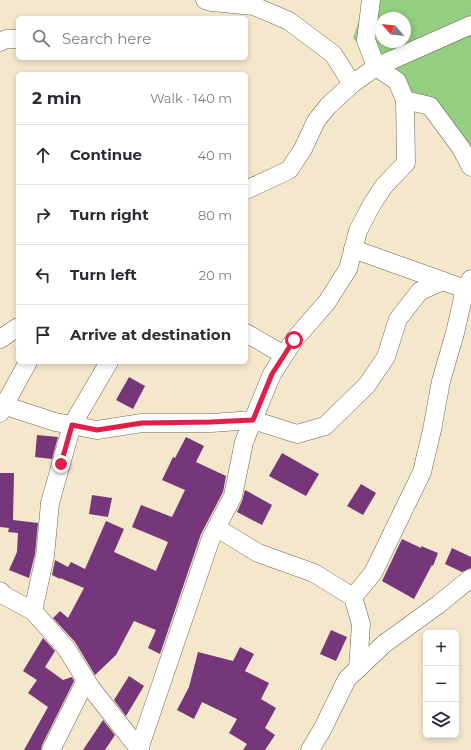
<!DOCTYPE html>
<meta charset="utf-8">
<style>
:root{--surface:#fff;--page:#f7f7f7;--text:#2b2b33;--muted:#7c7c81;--line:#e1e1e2}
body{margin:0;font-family:Montserrat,sans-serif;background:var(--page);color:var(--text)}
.controls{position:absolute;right:12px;bottom:12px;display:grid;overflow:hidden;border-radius:6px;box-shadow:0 2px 6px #0003}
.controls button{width:36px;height:36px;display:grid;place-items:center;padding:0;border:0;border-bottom:1px solid var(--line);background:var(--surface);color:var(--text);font:20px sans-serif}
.compass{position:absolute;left:375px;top:12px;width:36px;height:36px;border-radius:50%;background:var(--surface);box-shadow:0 2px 6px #0003;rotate:297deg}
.stop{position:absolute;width:12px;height:12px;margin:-9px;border:3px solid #e11d48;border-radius:50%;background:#fff}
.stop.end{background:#e11d48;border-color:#fff;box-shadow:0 1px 4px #0008}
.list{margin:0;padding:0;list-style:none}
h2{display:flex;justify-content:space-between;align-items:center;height:52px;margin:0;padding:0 16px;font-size:17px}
h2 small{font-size:13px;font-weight:400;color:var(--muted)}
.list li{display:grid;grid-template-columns:26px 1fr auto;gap:12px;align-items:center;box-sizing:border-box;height:60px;padding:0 16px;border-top:1px solid var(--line)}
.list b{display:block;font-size:15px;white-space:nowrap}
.list em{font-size:13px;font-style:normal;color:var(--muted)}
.icon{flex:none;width:22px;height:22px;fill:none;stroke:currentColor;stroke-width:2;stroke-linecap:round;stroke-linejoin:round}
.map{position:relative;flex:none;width:471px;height:750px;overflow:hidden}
.search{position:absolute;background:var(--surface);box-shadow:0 2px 6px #0003;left:16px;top:16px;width:232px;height:44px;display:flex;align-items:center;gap:10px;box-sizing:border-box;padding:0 14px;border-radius:6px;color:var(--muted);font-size:15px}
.panel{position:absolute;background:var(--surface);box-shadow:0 2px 6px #0003;left:16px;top:72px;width:232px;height:292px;border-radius:6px}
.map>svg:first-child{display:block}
</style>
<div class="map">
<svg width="471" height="750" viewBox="0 0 471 750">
<rect width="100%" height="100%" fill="#f4e7cc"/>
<!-- green -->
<path fill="#93ce81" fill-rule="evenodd" d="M366 0H471V159L353 38ZM381 18H405V42H381Z"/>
<!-- building -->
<g fill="#76367a">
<path d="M129 377 145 386 133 409 116 400Z"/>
<path d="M37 435 58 437 52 459 35 457Z"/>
<path d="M186 437 204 446 196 462 226 476 223 492 201 534 160 654 148 648 156 630 134 621 116 655 95 675 75 642 53 618 60 611 68 618 84 588 60 578V579L52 575 55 560 68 567 71 562 85 569 106 521 124 529 114 552 156 571 168 542 132 527 141 505 172 517 185 490 162 480 173 457 175 458Z"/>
<path d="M282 453 319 474 306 496 269 476Z"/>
<path d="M0 473H14L13 520 38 523 35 554 29 578 9 570 17 552 18 533 8 532 9 528 0 527Z"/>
<path d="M361 484 376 493 363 515 347 506Z"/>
<path d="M245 490 272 505 262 525 237 512 242 501Z"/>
<path d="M92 495 112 498 108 517 89 514Z"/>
<path d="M402 539 421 548V546L438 553 433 566 432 565 414 599 382 581Z"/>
<path d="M452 548 471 557V568L462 572 445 564Z"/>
<path d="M331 630 347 637 336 661 320 654Z"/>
<path d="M43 638 55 651 45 667 63 680 72 677 74 681 42 745 41 750H24L48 707 28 693 37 680 23 671Z"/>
<path d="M240 647 254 654 245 671 269 683 261 699 276 708 265 728 275 735 265 750H243L247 744 229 733 237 719 202 702 194 719 177 710 189 687 198 652 233 661Z"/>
<path d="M129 676 144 686 126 716 114 700Z"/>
<path d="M103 720 115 735 105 750H83Z"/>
</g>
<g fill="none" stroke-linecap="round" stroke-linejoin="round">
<!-- minor casing -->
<g stroke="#72664e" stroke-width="19">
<g id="minor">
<path d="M205 0 212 2 254 6 289 21 333 54 352 84"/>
<path d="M0 42 6 39H18"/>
<path d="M405 100 430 106 461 148 471 167"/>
<path d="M246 190 289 170 303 149 316 121 328 106 352 84 376 67 471 25"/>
<path d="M353 249 443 281"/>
<path d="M246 333 284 355"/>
<path d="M0 339 18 327"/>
<path d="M0 404 55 422 97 430 142 423H211L253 420 297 434 325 426 367 385 386 357 398 319 420 291 443 281 465 289"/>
<path d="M0 413 28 362"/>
<path d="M217 528 258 553 314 573 353 597 361 624 358 669"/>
<path d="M0 591 5 596 33 611 66 648 91 688 140 750"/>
<path d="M353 597 373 573 422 472 432 430 441 381 455 333 465 289 471 279"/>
<path d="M33 611 45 556 50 503 72 425 109 362"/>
<path d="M139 749 211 538 233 496 244 442 272 374 294 340 327 302 348 269 358 231 372 204 384 186 406 163 405 100 397 81 376 67 366 40 371 0"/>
<path d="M51 750 86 680"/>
<path d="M310 750 322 730 347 679 384 644 439 604 471 578"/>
</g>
</g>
<!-- minor -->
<use href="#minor" stroke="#fff" stroke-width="18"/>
</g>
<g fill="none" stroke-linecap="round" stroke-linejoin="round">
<!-- route -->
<path stroke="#e11d48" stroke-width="5" d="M61 464 72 425 97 430 142 423 211 422 253 420 272 374 294 340"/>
</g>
</svg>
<div class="controls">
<button>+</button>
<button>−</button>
<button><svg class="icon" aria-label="layers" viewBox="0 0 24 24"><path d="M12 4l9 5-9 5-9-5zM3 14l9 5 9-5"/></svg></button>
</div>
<svg class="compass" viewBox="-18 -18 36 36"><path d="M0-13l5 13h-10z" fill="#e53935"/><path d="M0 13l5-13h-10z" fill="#7c7c81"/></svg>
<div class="stop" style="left:294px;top:340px"></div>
<div class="stop end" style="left:61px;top:464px"></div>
<div class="search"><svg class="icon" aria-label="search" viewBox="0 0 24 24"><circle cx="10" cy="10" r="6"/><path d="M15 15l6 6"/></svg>Search here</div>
<section class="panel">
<h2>2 min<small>Walk · 140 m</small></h2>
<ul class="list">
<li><svg class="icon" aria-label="ahead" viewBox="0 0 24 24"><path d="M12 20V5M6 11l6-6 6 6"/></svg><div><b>Continue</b></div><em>40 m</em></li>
<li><svg class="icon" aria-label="right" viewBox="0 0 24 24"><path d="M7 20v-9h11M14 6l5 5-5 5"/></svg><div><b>Turn right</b></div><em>80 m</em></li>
<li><svg class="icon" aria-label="left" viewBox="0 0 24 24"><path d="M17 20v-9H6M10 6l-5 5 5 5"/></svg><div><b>Turn left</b></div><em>20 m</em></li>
<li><svg class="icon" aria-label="arrive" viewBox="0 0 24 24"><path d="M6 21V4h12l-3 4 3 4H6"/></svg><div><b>Arrive at destination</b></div></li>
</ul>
</section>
</div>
